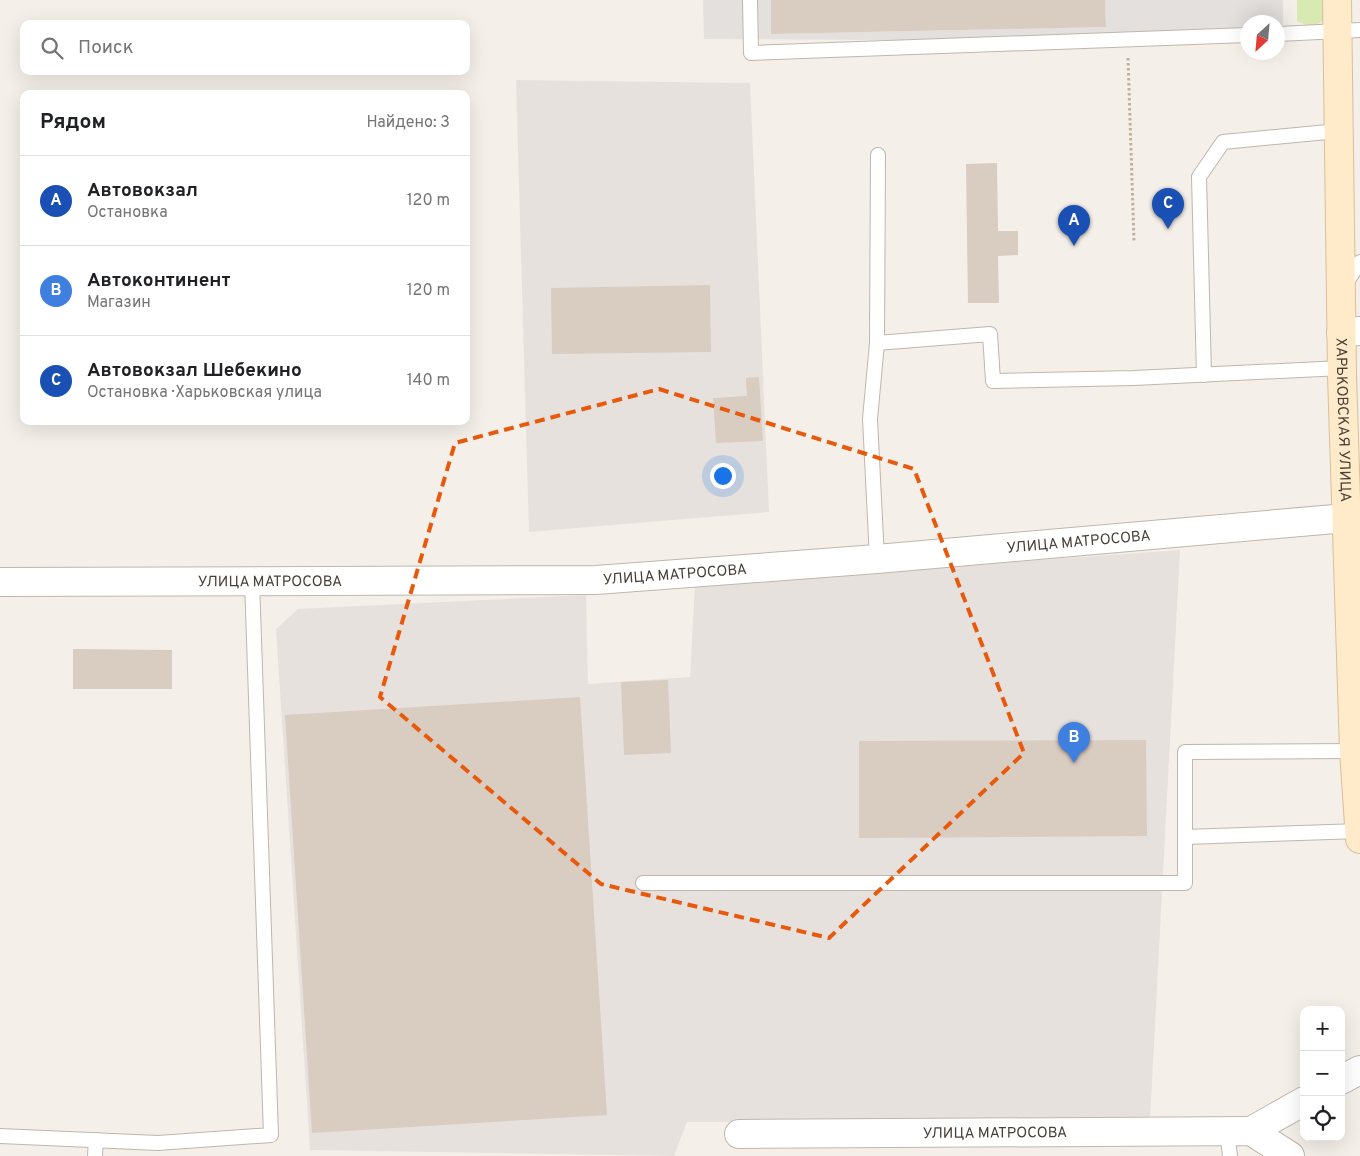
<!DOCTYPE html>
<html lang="ru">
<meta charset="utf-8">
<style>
:root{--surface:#fff;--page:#f6f6f6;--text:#202124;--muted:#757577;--line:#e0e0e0;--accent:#fa1b1b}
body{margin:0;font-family:Overpass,sans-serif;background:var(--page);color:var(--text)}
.controls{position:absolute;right:15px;bottom:15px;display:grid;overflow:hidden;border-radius:10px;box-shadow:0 5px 20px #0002}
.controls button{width:45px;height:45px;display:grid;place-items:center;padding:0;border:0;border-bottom:1px solid var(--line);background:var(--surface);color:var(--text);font:25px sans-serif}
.compass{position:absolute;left:1240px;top:15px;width:45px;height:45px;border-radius:50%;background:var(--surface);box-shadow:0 5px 20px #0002;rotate:206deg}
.you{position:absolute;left:722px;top:475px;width:18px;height:18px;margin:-12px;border:4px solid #fff;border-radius:50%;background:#1a73e8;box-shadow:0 0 0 8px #1a73e833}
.badge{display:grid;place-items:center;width:32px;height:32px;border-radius:50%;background:var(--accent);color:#fff;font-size:16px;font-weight:700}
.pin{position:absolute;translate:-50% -41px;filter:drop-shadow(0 1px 2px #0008)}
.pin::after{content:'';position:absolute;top:26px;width:18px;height:15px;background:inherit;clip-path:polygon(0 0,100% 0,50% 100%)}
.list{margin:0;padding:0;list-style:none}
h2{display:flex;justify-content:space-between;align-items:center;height:65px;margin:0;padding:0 20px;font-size:21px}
h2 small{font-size:16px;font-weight:400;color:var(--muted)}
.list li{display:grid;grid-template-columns:32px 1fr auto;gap:15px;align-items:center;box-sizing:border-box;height:90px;padding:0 20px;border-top:1px solid var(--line)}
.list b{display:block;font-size:19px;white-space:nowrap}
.list p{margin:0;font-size:16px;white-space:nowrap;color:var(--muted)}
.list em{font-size:16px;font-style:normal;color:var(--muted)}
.icon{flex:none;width:28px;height:28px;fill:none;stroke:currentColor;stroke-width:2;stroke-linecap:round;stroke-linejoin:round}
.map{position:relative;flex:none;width:1360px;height:1156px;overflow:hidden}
.search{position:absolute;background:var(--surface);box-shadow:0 5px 20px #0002;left:20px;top:20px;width:450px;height:55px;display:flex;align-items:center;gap:12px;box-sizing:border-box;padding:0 18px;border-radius:10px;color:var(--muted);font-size:19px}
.panel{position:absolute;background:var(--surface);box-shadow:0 5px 20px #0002;left:20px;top:90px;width:450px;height:335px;border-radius:10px}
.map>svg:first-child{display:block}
</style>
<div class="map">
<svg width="1360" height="1156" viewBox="0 0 1360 1156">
<rect width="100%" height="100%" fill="#f5efe9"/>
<!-- industrial -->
<g fill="#e7e1de">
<path d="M516 80 750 83 769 512 529 532Z"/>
<path d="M1180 550 1150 1120 687 1122 674 1156 310 1150 276 629 298 609 586 595 588 684 690 677 695 585Z"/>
</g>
<!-- green -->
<path fill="#d8e9b2" d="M1297 0H1324V20C1315 27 1308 27 1297 21Z"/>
<!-- parking -->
<path fill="#e3e0de" d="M703 0H771V34L1106 27 1105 0H1283V42H1278V22H1248L1247 42 704 39Z"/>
<!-- building -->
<g fill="#d9ccc1">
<path d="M771 0H1105L1106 27 771 34Z"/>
<path d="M997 163 998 231H1018V255L998 256 999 303H968L966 164Z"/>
<path d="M710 285 711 352 552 354 551 288Z"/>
<path d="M759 377 763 441 716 443 713 398 747 396 746 378Z"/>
<path d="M73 649 172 650V689H73Z"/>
<path d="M668 680 671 753 624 755 621 682Z"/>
<path d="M580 697 607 1115 312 1133 285 715Z"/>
<path d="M1146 740 1147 836 859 838V741Z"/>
</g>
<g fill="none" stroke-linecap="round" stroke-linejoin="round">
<!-- service casing -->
<g stroke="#c0b6ab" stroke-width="16">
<g id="service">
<path d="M750 0 751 53 1248 35"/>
<path d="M1278 34 1360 30"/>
<path d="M1344 286 1360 262"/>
<path d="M877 343 990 334 993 381 1134 378 1342 368"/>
<path d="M1204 375 1199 177 1223 142 1338 131"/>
<path d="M877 559 870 419 877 343 878 155"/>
<path d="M1185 837 1360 831"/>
<path d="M643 883H1185V752L1354 751"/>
<path d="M1227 1131 1230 1156"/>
<path d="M0 1136 158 1143 271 1135 252 581"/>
<path d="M95 1156 96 1140"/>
</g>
</g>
<!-- minor casing -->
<g stroke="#c0b6ab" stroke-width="30">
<g id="minor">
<path d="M1341 333 1360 331"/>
<path id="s1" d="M0 582 596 580 877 559 1346 518"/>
<path d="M1341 1080 1360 1070"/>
<path d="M1251 1131 1304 1101"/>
<path id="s2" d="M739 1134 1251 1131 1290 1156"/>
</g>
</g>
<!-- secondary casing -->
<g stroke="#d7bf9b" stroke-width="30">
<g id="secondary">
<path id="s3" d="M1337 0 1342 375 1354 751 1360 839"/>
</g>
</g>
<!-- path -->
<path stroke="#c2af9d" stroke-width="3" stroke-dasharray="2.5 2.5" stroke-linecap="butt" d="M1128 58 1134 241"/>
<!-- service -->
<use href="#service" stroke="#fff" stroke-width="14"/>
<!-- minor -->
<use href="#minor" stroke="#fff" stroke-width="28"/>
<!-- secondary -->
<use href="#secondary" stroke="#ffeac9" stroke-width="28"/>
</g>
<!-- marked area -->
<path fill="none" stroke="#e8590c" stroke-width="4" stroke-dasharray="10 6" stroke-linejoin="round" d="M659 389 914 469 1024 753 829 938 601 884 380 697 455 443Z"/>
<g text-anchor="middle" stroke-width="4.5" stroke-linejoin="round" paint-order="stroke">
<!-- street labels -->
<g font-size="15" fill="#483f37" stroke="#fff">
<text dy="5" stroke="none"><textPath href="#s3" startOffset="420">ХАРЬКОВСКАЯ УЛИЦА</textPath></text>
<text dy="5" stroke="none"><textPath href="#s1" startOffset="1080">УЛИЦА МАТРОСОВА</textPath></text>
<text dy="5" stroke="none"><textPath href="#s1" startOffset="675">УЛИЦА МАТРОСОВА</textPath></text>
<text dy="5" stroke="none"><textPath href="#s1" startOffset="270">УЛИЦА МАТРОСОВА</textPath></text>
<text dy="5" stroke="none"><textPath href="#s2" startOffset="256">УЛИЦА МАТРОСОВА</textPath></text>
</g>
</g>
</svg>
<div class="controls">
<button>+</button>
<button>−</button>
<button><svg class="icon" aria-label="locate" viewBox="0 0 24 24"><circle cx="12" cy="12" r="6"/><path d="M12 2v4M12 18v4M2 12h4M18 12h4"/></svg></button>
</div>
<svg class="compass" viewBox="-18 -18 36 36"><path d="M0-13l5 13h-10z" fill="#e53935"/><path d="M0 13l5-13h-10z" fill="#757577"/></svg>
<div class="you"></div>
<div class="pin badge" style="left:1074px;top:246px;background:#1a4fb4">A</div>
<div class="pin badge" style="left:1074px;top:763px;background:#3f7fe0">B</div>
<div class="pin badge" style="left:1168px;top:229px;background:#1a4fb4">C</div>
<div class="search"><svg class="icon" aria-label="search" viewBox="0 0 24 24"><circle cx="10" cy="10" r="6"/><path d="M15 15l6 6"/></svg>Поиск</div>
<section class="panel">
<h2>Рядом<small>Найдено: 3</small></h2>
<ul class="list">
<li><span class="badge" style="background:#1a4fb4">A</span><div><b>Автовокзал</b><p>Остановка</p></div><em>120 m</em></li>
<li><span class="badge" style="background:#3f7fe0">B</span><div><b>Автоконтинент</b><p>Магазин</p></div><em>120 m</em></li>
<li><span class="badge" style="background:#1a4fb4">C</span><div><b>Автовокзал Шебекино</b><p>Остановка · Харьковская улица</p></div><em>140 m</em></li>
</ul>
</section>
</div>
